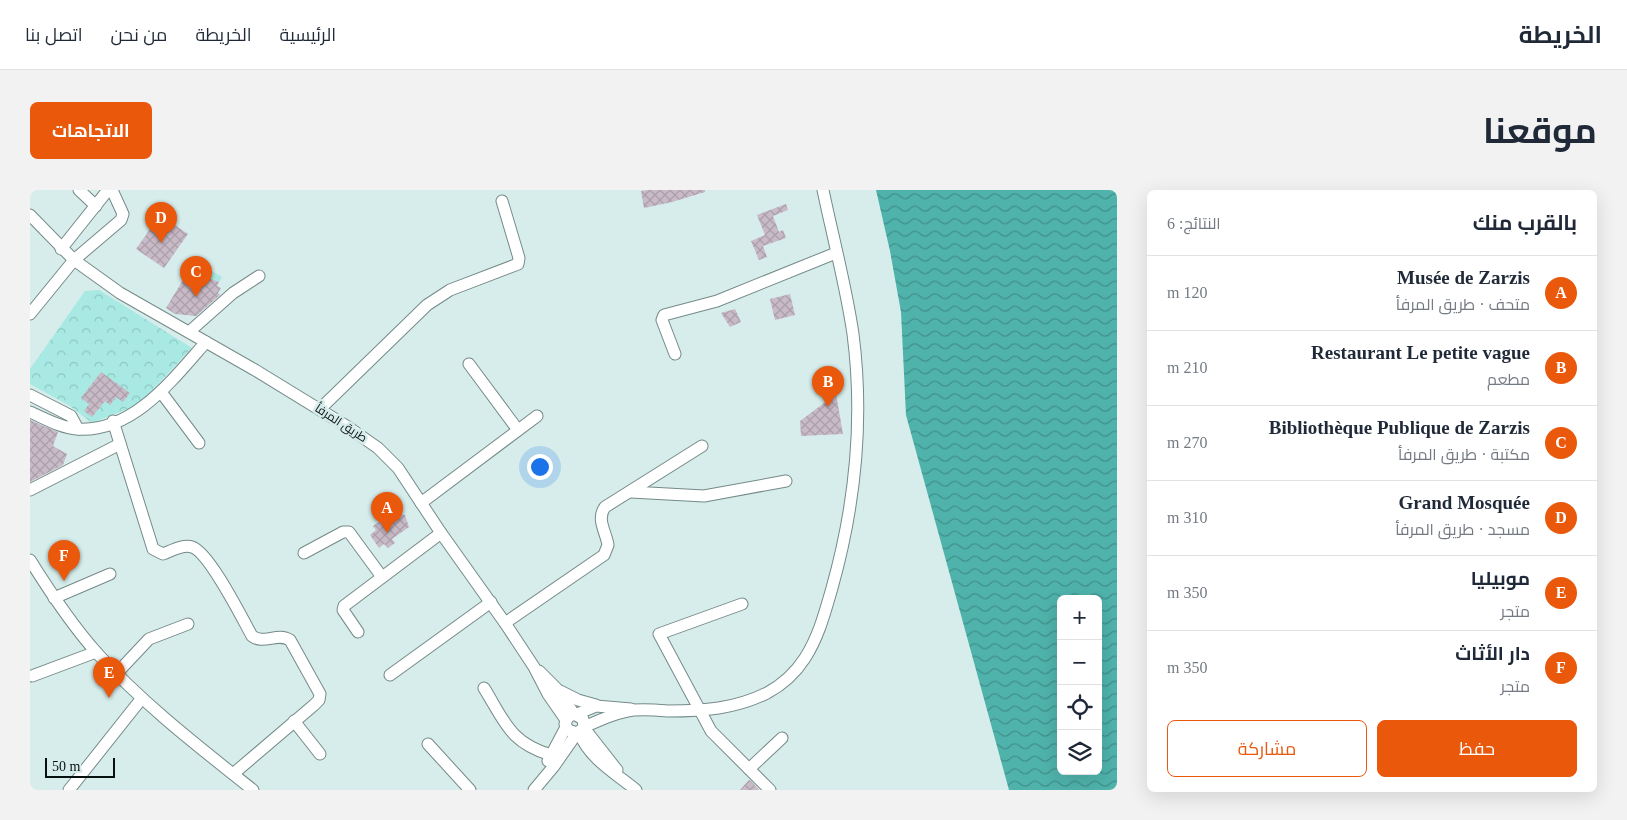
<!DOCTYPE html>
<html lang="ar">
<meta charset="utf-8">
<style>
:root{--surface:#fff;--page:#f2f2f3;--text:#1f2937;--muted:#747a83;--line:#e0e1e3;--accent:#ea580c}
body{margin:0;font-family:"Times New Roman",Cairo,serif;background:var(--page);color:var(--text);direction:rtl}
.controls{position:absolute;right:15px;bottom:15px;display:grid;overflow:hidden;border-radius:8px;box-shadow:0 5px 20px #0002}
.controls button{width:45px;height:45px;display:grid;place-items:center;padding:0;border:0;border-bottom:1px solid var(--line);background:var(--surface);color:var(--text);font:25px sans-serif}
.scale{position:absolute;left:15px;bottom:12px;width:70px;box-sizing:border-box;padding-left:5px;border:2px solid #091110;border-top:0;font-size:14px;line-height:18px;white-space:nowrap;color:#091110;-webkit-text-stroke:4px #d6edeb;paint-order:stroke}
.you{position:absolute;left:509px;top:276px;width:18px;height:18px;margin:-12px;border:4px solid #fff;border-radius:50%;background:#1a73e8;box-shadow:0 0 0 8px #1a73e833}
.badge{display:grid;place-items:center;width:32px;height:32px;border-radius:50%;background:var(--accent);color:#fff;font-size:16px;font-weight:700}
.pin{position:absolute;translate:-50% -41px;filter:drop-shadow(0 1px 2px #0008)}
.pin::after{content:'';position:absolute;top:26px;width:18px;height:15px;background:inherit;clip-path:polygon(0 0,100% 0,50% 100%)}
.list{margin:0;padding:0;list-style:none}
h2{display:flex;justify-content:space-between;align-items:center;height:65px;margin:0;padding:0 20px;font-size:21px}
h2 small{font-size:16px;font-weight:400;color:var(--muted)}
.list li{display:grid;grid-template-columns:32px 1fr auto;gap:15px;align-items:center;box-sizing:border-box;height:75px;padding:0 20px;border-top:1px solid var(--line)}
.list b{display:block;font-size:19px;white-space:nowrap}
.list p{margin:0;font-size:16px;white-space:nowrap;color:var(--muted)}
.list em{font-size:16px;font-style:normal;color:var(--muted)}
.actions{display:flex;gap:10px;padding:15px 20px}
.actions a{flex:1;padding:11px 0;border:1px solid var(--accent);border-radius:8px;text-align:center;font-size:18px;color:var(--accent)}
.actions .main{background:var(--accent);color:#fff}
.icon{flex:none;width:28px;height:28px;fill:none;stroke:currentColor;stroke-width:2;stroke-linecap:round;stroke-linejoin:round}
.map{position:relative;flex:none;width:1087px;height:600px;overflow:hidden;direction:ltr;border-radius:8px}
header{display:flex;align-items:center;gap:30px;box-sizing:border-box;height:70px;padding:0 25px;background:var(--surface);border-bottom:1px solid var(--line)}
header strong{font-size:24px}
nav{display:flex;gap:28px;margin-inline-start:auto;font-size:18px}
.intro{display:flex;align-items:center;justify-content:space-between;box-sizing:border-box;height:120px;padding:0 30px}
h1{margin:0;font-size:35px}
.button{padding:12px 22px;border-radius:8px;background:var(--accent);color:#fff;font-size:18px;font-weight:700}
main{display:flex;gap:30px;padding:0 30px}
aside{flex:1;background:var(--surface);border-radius:8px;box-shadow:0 5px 20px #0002}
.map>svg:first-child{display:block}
</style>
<header>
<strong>الخريطة</strong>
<nav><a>الرئيسية</a><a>الخريطة</a><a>من نحن</a><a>اتصل بنا</a></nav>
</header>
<div class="intro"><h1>موقعنا</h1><a class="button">الاتجاهات</a></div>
<main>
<aside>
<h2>بالقرب منك<small>النتائج: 6</small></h2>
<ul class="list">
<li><span class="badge">A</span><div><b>Musée de Zarzis</b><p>متحف · طريق المرفأ</p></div><em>120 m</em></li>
<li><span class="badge">B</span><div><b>Restaurant Le petite vague</b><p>مطعم</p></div><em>210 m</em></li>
<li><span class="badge">C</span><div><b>Bibliothèque Publique de Zarzis</b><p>مكتبة · طريق المرفأ</p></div><em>270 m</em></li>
<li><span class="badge">D</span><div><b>Grand Mosquée</b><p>مسجد · طريق المرفأ</p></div><em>310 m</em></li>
<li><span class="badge">E</span><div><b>موبيليا</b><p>متجر</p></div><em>350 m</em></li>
<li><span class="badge">F</span><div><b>دار الأثاث</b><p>متجر</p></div><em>350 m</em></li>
</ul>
<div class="actions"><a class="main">حفظ</a><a>مشاركة</a></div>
</aside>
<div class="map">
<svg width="1087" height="600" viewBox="0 0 1087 600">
<defs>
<pattern id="forest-crowns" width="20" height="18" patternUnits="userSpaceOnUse" patternTransform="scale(1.25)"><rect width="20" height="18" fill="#a8e9e3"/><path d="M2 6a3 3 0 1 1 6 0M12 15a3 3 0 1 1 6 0" fill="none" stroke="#8fc7c2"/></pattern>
<pattern id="water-waves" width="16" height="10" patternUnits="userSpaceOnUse" patternTransform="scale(1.25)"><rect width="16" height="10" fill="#4fb3ac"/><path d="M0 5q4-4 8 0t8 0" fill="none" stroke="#40908b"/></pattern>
<pattern id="building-cross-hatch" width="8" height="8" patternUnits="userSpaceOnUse" patternTransform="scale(1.25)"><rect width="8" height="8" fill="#c9bac7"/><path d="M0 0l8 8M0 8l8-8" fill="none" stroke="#ab9faa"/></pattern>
</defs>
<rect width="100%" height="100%" fill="#d6edeb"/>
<!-- green -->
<path fill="#a8e9e3" d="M165 71 192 87 189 92 171 85 164 96 153 90Z"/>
<!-- forest -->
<path fill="url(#forest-crowns)" d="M69 100 162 158 108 215 62 233 40 216 0 194V179L55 101Z"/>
<!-- water -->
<path fill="url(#water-waves)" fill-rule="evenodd" d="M846 0H1087V600H979L876 225 871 122 860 61ZM1031 409H1068V581H1031Z"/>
<!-- building -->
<g fill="url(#building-cross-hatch)">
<path d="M617 0H675V2L642 12 614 18 611 1Z"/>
<path d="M756 14 758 20 743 26 749 42 753 40 756 48 733 56 737 67 729 70 721 51 735 45 727 25Z"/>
<path d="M130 25 158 44 134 78 106 59Z"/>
<path d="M171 85 189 92 187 96 191 98 188 103 190 105 166 126 145 124 136 118 153 90 164 96Z"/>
<path d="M760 104 765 125 745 130 740 109Z"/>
<path d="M705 119 711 132 700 137 691 123Z"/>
<path d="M71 182 100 203 93 212 86 207 80 215 75 211 62 227 54 221 59 214 51 208Z"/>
<path d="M806 204 813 244 771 246 770 231Z"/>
<path d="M0 230 28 242 23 256 37 264 33 275 0 292Z"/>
<path d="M370 324 375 325 379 337 362 349 365 353 358 358 354 354 349 358 340 345 346 340 343 336 352 330 356 334Z"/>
<path d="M719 590 721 591 729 600H710Z"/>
</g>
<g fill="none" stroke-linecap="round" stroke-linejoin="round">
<!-- minor casing -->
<g stroke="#758a88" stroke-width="13">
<g id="minor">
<path d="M49 0 66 16"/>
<path d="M0 25 44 70 90 103 225 180 318 237 348 258 368 278 411 343 475 433 504 477 518 504 536 530"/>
<path d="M31 59 78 0"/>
<path d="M0 124 44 70 91 30 93 24 82 0"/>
<path d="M159 142 203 103 229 86"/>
<path d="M645 164 632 130 634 125 687 111 806 63"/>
<path d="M439 174 488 240"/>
<path d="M131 202 169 253"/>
<path d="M0 205 41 226 48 239"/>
<path d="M290 219 397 115 420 100 488 74 489 68 472 11"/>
<path d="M0 222C14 228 31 238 47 239 103 243 143 189 176 152"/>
<path d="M83 231 123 359 133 364C141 361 153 354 162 357 179 362 212 428 222 446 234 455 247 442 260 450L290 504 289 510 284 515 203 584"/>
<path d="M0 300 90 254"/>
<path d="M601 302 674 306 756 291"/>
<path d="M391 313 507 226"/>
<path d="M274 363 313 342H319L352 387"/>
<path d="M0 370C20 402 41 434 66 462 113 514 169 557 223 600"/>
<path d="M24 408 80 384"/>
<path d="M712 414 629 444 681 541 740 600"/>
<path d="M475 433 574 365 578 355C576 342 566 329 575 317L672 256"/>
<path d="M328 442 313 420 314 416 411 343"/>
<path d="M509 481 526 498 544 524"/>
<path d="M87 483 119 449 158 434"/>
<path d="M360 485 461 412"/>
<path d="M2 486 66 462"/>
<path d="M454 498C475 532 480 553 521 565"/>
<path d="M530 501 548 510 566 515"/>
<path d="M547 524 566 516 601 519"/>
<path d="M264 531 290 564"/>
<path d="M554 537C570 530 587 522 604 520 615 519 627 520 638 521 673 521 705 519 737 503 752 495 766 482 775 468 789 446 795 422 802 398 825 316 834 229 823 144 816 96 803 48 793 0"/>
<path d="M554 538 587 580"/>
<path d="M549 543C561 570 584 582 606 600"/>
<path d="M398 554 440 600"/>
<path d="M518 571 536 537"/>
<path d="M719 579 752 548"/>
<path d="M39 600 112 508"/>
<path d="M504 600 524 576 547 543 554 538 553 529 544 524 538 527 535 534 538 540 547 543"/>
</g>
</g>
<!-- minor -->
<use href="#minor" stroke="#fff" stroke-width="11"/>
</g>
<g text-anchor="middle" stroke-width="5" stroke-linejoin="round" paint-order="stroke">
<!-- street labels -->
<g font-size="12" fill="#091110" stroke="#d6edeb">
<text transform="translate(311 233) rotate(33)" y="4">طريق المرفأ</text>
</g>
</g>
</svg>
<div class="controls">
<button>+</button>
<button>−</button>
<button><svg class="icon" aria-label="locate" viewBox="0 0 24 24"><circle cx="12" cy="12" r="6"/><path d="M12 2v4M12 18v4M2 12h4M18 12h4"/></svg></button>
<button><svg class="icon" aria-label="layers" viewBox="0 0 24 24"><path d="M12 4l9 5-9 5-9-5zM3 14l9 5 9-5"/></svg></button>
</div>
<div class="scale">50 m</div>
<div class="you"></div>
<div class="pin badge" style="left:357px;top:343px">A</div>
<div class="pin badge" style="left:798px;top:217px">B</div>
<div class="pin badge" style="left:166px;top:107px">C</div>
<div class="pin badge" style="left:131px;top:53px">D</div>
<div class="pin badge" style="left:79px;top:508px">E</div>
<div class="pin badge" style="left:34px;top:391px">F</div>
</div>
</main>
